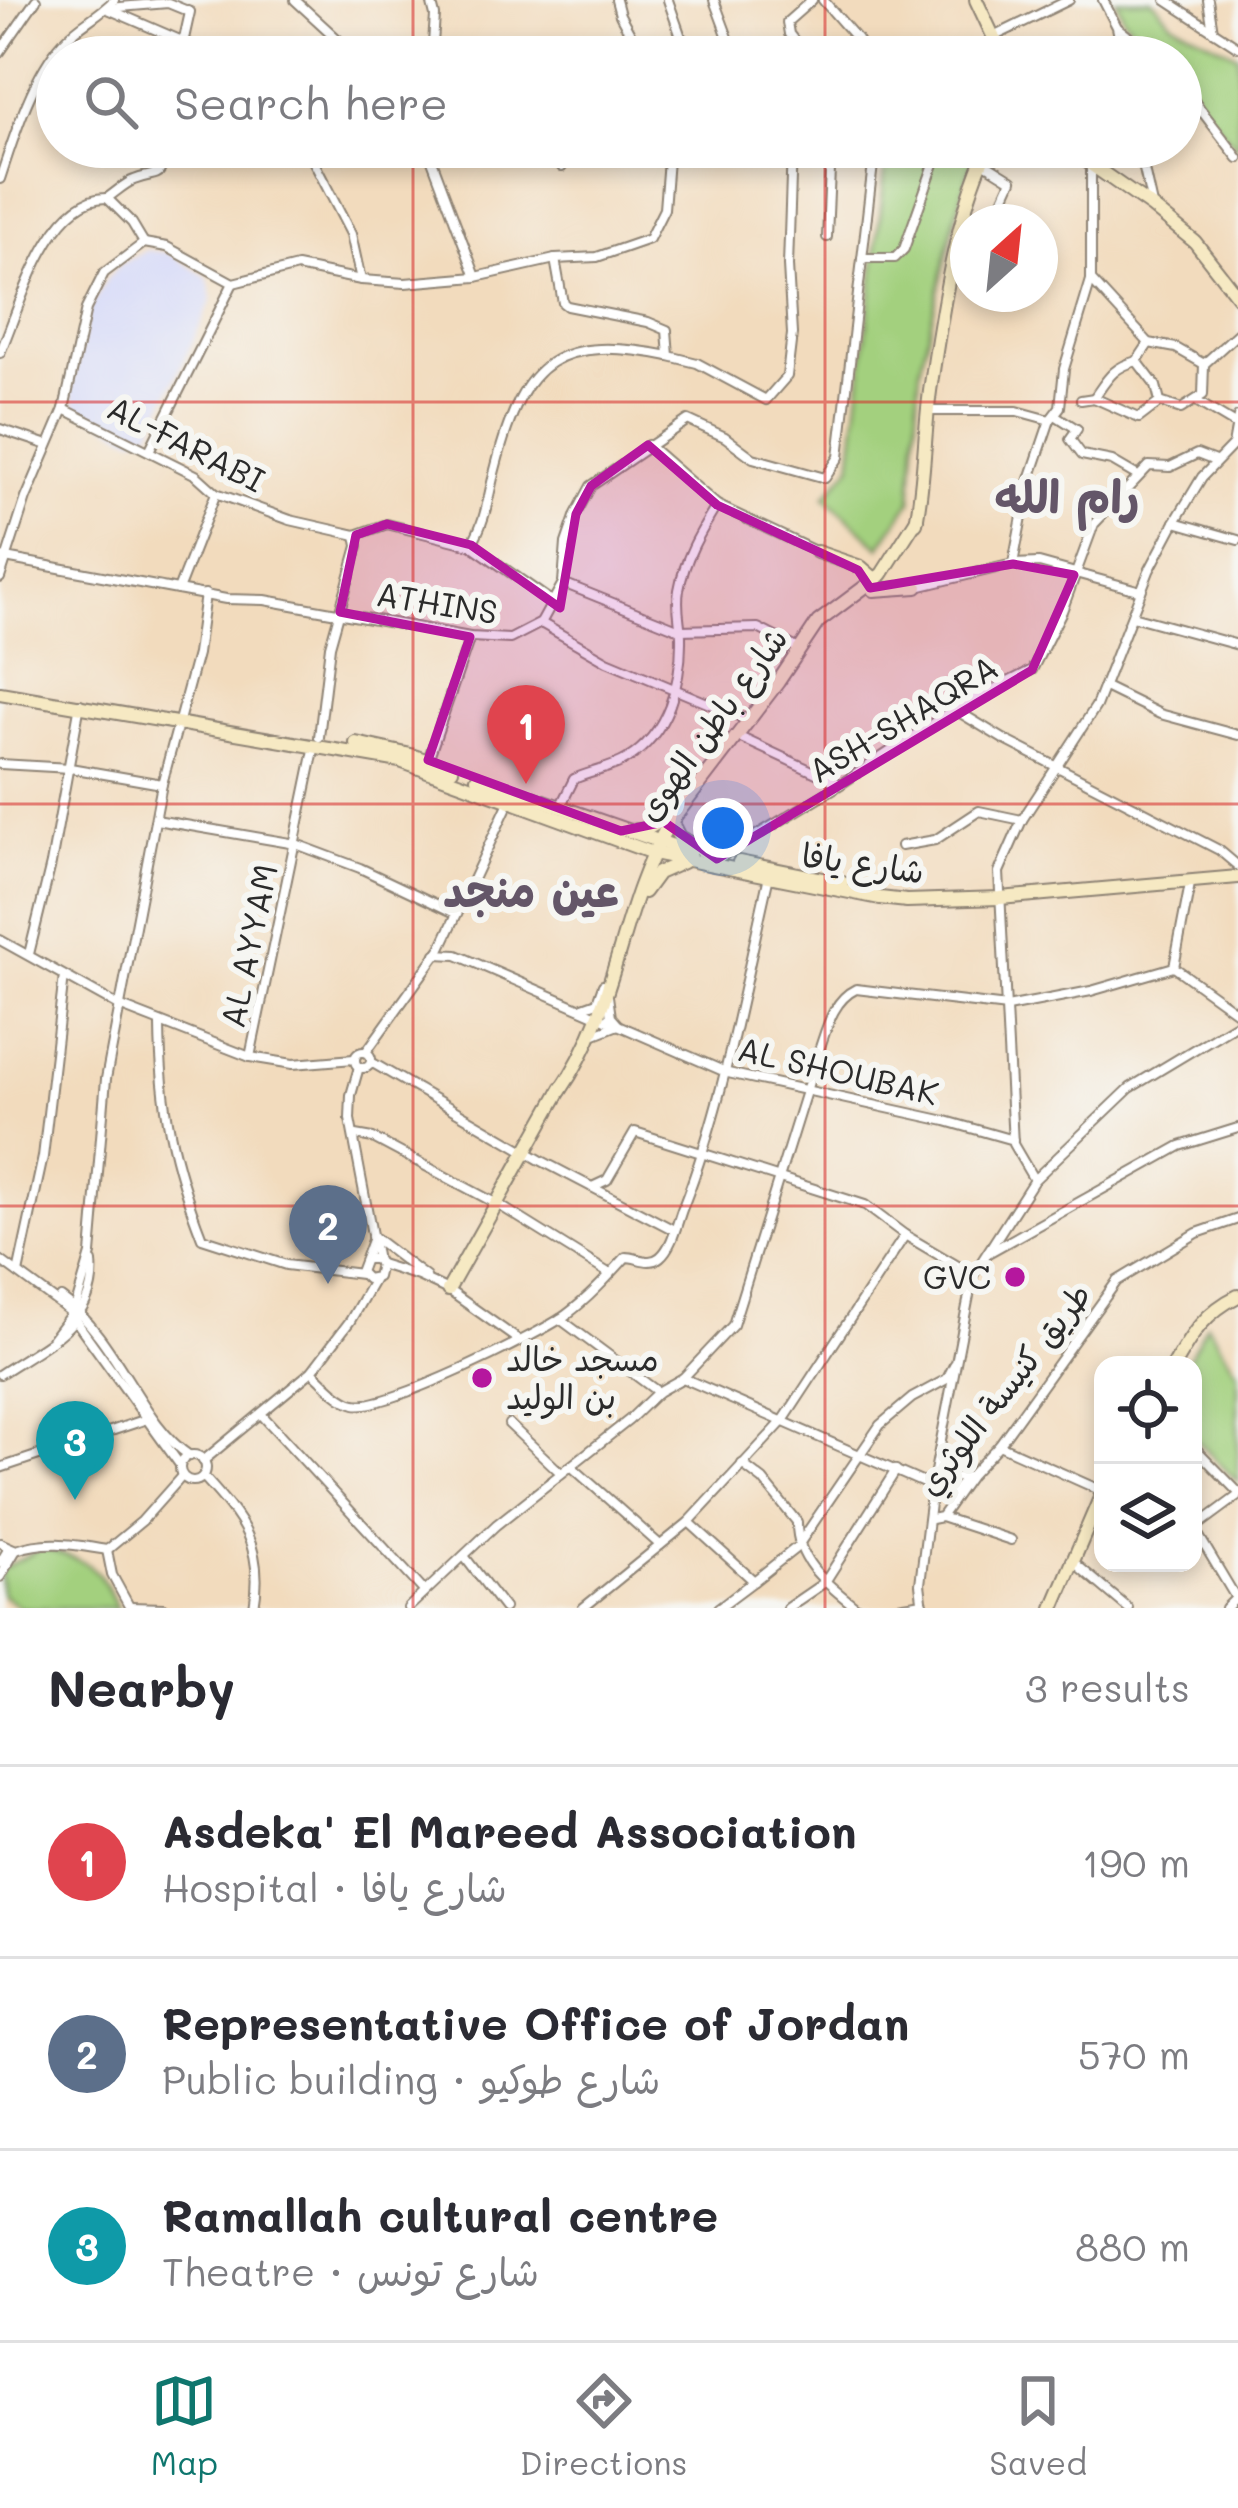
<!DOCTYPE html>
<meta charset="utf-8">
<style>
:root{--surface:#fff;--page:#f7f7f7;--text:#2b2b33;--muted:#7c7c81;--line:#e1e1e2;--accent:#0f766e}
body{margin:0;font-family:Mali,"Playpen Sans Arabic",sans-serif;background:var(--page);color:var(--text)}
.controls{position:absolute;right:36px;bottom:36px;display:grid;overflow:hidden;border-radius:24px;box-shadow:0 6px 18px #0003}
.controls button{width:108px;height:108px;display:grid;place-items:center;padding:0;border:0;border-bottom:3px solid var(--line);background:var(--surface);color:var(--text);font:60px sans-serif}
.compass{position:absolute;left:950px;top:204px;width:108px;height:108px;border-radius:50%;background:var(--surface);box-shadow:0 6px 18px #0003;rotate:27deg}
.you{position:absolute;left:723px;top:828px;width:42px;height:42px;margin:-30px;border:9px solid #fff;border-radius:50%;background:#1a73e8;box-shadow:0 0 0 18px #1a73e833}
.badge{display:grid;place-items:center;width:78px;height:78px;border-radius:50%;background:var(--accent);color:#fff;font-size:39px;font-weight:700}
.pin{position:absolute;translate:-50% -99px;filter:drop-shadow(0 3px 6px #0008)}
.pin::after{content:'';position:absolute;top:63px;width:42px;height:36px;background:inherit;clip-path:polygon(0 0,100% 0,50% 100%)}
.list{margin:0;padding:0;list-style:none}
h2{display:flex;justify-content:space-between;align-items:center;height:156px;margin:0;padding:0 48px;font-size:51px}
h2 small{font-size:39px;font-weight:400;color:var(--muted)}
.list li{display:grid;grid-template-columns:78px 1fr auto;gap:36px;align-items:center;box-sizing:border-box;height:192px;padding:0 48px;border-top:3px solid var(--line)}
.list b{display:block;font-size:45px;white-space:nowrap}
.list p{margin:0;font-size:39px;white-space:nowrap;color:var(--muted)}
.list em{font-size:39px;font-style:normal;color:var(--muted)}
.icon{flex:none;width:66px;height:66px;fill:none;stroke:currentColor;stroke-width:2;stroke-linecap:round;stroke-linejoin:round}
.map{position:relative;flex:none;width:1238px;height:1608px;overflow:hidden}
.search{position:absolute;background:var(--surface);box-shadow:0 6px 18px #0003;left:36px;right:36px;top:36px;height:132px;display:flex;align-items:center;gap:30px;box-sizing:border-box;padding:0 42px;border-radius:66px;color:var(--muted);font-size:45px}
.sheet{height:732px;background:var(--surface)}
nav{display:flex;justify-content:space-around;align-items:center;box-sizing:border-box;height:168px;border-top:3px solid var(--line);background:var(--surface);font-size:33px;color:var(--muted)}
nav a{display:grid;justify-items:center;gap:6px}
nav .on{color:var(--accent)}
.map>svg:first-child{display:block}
</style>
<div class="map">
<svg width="1238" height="1608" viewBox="0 0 1238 1608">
<rect width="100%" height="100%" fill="#f6f6f2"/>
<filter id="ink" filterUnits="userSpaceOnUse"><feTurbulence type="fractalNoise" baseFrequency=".00833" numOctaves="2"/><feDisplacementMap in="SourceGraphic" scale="24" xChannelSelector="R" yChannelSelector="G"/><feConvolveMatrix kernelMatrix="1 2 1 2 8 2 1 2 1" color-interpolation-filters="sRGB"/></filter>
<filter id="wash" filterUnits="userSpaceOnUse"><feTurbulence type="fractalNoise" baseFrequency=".004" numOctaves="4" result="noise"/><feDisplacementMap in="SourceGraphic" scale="48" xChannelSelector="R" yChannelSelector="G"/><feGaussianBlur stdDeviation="2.7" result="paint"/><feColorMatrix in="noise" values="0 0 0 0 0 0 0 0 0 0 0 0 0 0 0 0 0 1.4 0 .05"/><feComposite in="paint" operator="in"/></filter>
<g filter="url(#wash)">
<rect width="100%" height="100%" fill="#f2dbbd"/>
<!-- built -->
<path fill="#d4d8f9" d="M147 250 168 253 202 274 209 280 212 300 150 433 135 439 77 410 71 393 89 311 107 278 121 264Z"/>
<!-- green -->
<g fill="#a3d07e" stroke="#677e54" stroke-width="3">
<path d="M1116 0H1152L1172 22 1238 55V148L1181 83V57H1158L1124 18Z"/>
<path d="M888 147 932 155 976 147 955 219 920 369 911 501 880 547 825 497 851 466Z"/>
<path d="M1207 1324 1238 1372V1482L1193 1437V1365H1185Z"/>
<path d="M42 1548C88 1562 97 1562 117 1608H21L2 1595 0 1570Z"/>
</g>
</g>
<g filter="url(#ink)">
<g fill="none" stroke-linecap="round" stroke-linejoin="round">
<!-- street casing -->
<g stroke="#8e8374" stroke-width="12">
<g id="street">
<path d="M295 0 357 57"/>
<path d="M431 0 435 16 432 57"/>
<path d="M616 0 620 15 643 57"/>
<path d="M668 0 681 37 699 57"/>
<path d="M714 0 733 51"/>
<path d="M823 0 857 39 865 57"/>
<path d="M1103 0 1117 27 1123 57"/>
<path d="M1166 0 1238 47"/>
<path d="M1208 0 1213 31"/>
<path d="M108 8 168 3 190 12 180 57"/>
<path d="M108 9 219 57"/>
<path d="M1118 28 1154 57"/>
<path d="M995 36 1069 0"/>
<path d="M0 52 36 0"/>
<path d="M722 57 733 51 739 57"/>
<path d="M807 57 789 34 787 22 812 0"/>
<path d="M1181 84 1238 158"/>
<path d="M306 147 351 234 361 280"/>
<path d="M427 147 476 277"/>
<path d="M548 147 562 167"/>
<path d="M1139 147 1152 205"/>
<path d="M983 162 1012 180 993 222"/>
<path d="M0 179C14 136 33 75 63 42 78 25 99 16 114 0"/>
<path d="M107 198C115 193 125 183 134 180 160 170 162 182 163 147"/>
<path d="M827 237 831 147"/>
<path d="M144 243 167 247 233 283 297 267 361 280 405 283 476 277 555 259 597 257 649 239 664 209 669 147"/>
<path d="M862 258H895L904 249 940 147"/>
<path d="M555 259 563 303 567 306 648 322 667 330 669 356 697 363 766 400 787 376 792 334 788 266 792 147"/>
<path d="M1092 281 1149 343 1176 348 1204 364"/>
<path d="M0 353C19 310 49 196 107 198L132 223 144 243"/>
<path d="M1137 361 1156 386 1160 402 1181 409 1203 395 1204 364 1238 333"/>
<path d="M1094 398C1108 378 1113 367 1137 361L1149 343"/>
<path d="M1081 400 1094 398 1139 418 1160 402"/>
<path d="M1196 401 1238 426"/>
<path d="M64 409 196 475 216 493 290 520 356 535 387 524 471 545"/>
<path d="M929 411H1017L1050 420"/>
<path d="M1055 415 1077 429 1070 439 1082 455 1112 461 1136 475"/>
<path d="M0 429 48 445"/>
<path d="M648 445 717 505 817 552"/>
<path d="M149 451 233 283"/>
<path d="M1175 522 1238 540"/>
<path d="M0 557 226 599 265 600 470 637 510 639 541 623 563 583 566 543 576 514 591 486 688 420 725 437 753 458 825 478 839 457 875 147"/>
<path d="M1013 564 1028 485 1050 420 1060 407 1064 369 1091 280V166"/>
<path d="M0 578 26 498 64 409 86 309 104 273 144 243"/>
<path d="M563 583 680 630 758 628 799 649"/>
<path d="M917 587 1013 564 1039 563 1141 591"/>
<path d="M178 590 216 493"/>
<path d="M551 601 471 545C487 519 488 495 496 466 524 357 559 335 669 356"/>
<path d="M1132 616 1238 645"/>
<path d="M541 623 607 661 748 720"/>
<path d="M1105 687 1160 714 1238 735"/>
<path d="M954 709 1005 740 1219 850 1238 866"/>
<path d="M737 736 840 784"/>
<path d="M319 737 330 646 358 546 356 535"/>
<path d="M428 760 470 637"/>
<path d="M0 764 70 768 162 784 197 654 205 594"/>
<path d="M560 807 574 779C591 771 611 769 627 759 668 734 682 682 681 636 680 620 676 606 679 590 685 557 700 533 717 505"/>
<path d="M156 820 296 844 360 868 455 913"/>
<path d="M901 846 935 840 979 811 1022 820"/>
<path d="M717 859 841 784 954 709 1032 670 1062 611 1094 524 1149 466 1170 467 1197 454 1215 461"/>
<path d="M1190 884 1174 967 1238 1013"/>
<path d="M0 940 119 1006 250 1057 293 1064 354 1059"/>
<path d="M29 954 51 864 80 704"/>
<path d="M436 954 457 955 728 1073 946 1121 1013 1140"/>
<path d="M583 1007 597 1002 603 985"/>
<path d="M160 1025C161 1106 172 1161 202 1238L286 1265 361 1274"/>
<path d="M595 1034 618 1025 611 1017 608 996"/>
<circle cx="363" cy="1060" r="8"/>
<path d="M366 1052 441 948 510 800"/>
<path d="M250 1057 315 745"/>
<path d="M371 1062 540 1160 674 1230"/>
<path d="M359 1067 351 1095 350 1119 377 1261"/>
<path d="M356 1135 373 1138 499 1205 610 1274"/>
<path d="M1034 1180 1013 1144 999 872 1022 820 1096 706 1149 571 1175 522 1202 477 1233 445 1238 417"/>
<path d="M592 1187 607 1180 635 1132 865 1205 905 1235 973 1275"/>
<path d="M372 1236 426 1277"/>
<path d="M988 1253 1180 1146 1238 1128"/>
<path d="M365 1259H375L380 1264 377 1277 367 1279 360 1272 372 1240"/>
<path d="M0 1260 68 1310 180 1465"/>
<path d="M380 1264 418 1276 448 1290 517 1339"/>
<path d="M18 1273 43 1157 64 976"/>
<path d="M61 1298C118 1338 139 1422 190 1456"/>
<path d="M560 1319 658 1392"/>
<path d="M53 1338 75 1309 91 1254 106 1079 162 784"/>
<path d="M312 1371C324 1382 339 1400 355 1404 384 1411 538 1335 566 1315 589 1298 607 1278 626 1257 638 1257 649 1266 660 1257 673 1246 677 1222 683 1207 725 1099 743 988 769 876"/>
<path d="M0 1374C43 1345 98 1323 92 1262"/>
<path d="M683 1378 942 1491H954L961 1484"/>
<path d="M262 1415 423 1590"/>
<path d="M509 1424 561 1473"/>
<path d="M999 1445 1102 1491"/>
<path d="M1193 1446 1238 1492"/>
<circle cx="193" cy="1468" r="13"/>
<path d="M203 1461 312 1371 350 1321 374 1279"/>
<path d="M742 1464 763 1480 797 1522C796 1562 827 1584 857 1608"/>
<path d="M571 1466 660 1545"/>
<path d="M0 1468 147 1419"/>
<path d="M203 1476C242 1519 265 1546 254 1608"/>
<path d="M934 1478 968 1477"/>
<path d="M941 1517 1011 1540"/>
<path d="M931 1519 941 1517 970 1476 999 1445 1117 1281 1197 1233 1238 1219"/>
<path d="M689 1522 754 1581 797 1547 880 1425 912 1398 947 1379 954 1365"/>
<path d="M1193 1526 1236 1598 1226 1608"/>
<path d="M1196 1527 1238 1496"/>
<path d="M0 1543 16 1550C48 1539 75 1545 107 1550L142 1521 182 1476"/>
<path d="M107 1550 112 1575 130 1608"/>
<path d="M464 1556 504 1608"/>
<path d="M1071 1560 1128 1608"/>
<path d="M0 1563 9 1548"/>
<path d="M0 1577 16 1550"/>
<path d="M130 1607 164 1608"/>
<path d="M408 1608 496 1525 629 1420 658 1392 683 1378 733 1325 817 1056C826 1032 831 1001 856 989L1007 1007 1091 991 1174 967"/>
<path d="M583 1608 689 1522 783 1421 905 1235"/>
<path d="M718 1608 754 1581"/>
<path d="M787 1608 825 1582 896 1470"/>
<path d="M891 1608 923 1603"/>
<path d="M923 1608 920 1584 932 1487 973 1275 1034 1180 1130 1088 1238 1023"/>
</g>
</g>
<!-- secondary casing -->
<g stroke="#8e8374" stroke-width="16">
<g id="secondary">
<path d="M976 0 1003 57"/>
<path d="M1066 147 1152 207 1195 242 1238 297"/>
<path d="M916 523C925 477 924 430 931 384 943 305 955 220 988 147"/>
<path d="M817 552 861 567 876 580 874 590 917 587"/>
<path d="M0 693 400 761 653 853 880 898 907 901 1000 898 1238 877"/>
<path d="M356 743 411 755 452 769"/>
<path d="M477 778 690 852"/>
<path d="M671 821 679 837 717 859"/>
<path d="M630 831 647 829 671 815"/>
<path d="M739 862 843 883"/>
<path d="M644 892 658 873 683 862"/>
<path d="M560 1091C618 1008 618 911 667 827L778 682 818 622 882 574 917 519"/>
<path d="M448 1290 562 1087"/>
<path d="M1174 1365C1192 1334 1205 1312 1238 1296"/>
<path d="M1053 1608 1103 1491"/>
</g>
</g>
<!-- street -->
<use href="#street" stroke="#fff" stroke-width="8"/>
<!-- secondary -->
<use href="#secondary" stroke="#f6e9c3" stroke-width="12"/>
</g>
</g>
<!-- marked area -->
<path fill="#b5179e" fill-opacity="0.2" stroke="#b5179e" stroke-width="9" stroke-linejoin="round" d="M648 445 717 505 858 570 870 588 1013 564 1074 575 1032 670 717 859 664 822 621 831 428 760 470 637 340 612 356 535 387 524 471 545 560 608 576 514 591 486Z"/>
<!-- grid -->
<path fill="none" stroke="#d62828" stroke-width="3" stroke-opacity="0.55" d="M413 0V57M825 0V57M413 147V1608M825 147V1608M0 402H1238M0 804H1238M0 1206H1238"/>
<!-- markers -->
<g fill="#b5179e" stroke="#f6f6f2" stroke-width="4.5">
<circle cx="1015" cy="1277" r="12"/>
<circle cx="482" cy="1378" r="12"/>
</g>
<g text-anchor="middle" stroke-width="12" stroke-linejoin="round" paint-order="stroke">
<!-- street labels -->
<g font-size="33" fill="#2b2b2b" stroke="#f6f6f2">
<text transform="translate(186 444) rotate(27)" y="12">AL-FARABI</text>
<text transform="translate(437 603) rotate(9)" y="12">ATHINS</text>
<text transform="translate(903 719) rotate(-31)" y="12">ASH-SHAQRA</text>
<text transform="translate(712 724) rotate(-54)" y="12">شارع باطن الهوى</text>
<text transform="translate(863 863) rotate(8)" y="12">شارع يافا</text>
<text transform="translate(249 946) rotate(-78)" y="12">AL AYYAM</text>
<text transform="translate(838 1071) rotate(13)" y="12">AL SHOUBAK</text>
<text transform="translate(1004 1389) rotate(-52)" y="12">طريق كنيسة اللوثري</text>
</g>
<!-- poi labels -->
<g font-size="33" fill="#2b2b2b" stroke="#f6f6f2" text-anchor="end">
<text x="991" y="1289">GVC</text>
<text x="506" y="1371" text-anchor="start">مسجد خالد<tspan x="506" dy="38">بن الوليد</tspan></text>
</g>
<!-- district labels -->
<g font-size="45" font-weight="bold" fill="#645668" stroke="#f6f6f2">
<text x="1067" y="513">رام الله</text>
<text x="531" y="907">عين منجد</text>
</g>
</g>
</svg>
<div class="controls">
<button><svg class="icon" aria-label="locate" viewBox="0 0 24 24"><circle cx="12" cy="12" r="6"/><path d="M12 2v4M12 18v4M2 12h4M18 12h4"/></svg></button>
<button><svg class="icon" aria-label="layers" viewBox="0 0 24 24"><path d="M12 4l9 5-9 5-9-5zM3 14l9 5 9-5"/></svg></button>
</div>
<svg class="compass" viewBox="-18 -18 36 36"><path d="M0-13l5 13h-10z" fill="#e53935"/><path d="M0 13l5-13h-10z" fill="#7c7c81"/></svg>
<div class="you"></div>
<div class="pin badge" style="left:526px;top:784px;background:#e0444e">1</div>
<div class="pin badge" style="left:328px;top:1284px;background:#5c6f8a">2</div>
<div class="pin badge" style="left:75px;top:1500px;background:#0f9aa8">3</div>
<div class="search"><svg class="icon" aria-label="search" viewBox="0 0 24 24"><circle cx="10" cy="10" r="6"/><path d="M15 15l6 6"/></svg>Search here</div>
</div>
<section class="sheet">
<h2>Nearby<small>3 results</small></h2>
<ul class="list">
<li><span class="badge" style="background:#e0444e">1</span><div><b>Asdeka' El Mareed Association</b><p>Hospital · شارع يافا</p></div><em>190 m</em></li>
<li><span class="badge" style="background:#5c6f8a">2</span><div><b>Representative Office of Jordan</b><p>Public building · شارع طوكيو</p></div><em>570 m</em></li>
<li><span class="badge" style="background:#0f9aa8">3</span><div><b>Ramallah cultural centre</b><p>Theatre · شارع تونس</p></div><em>880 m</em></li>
</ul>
</section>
<nav>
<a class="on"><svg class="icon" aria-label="map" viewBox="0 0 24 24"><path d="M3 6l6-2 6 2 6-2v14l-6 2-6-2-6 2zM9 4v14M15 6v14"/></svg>Map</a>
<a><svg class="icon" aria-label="directions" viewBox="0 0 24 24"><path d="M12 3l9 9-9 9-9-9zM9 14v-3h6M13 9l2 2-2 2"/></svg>Directions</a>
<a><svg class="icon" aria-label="saved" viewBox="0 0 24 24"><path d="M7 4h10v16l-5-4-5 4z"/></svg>Saved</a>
</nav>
